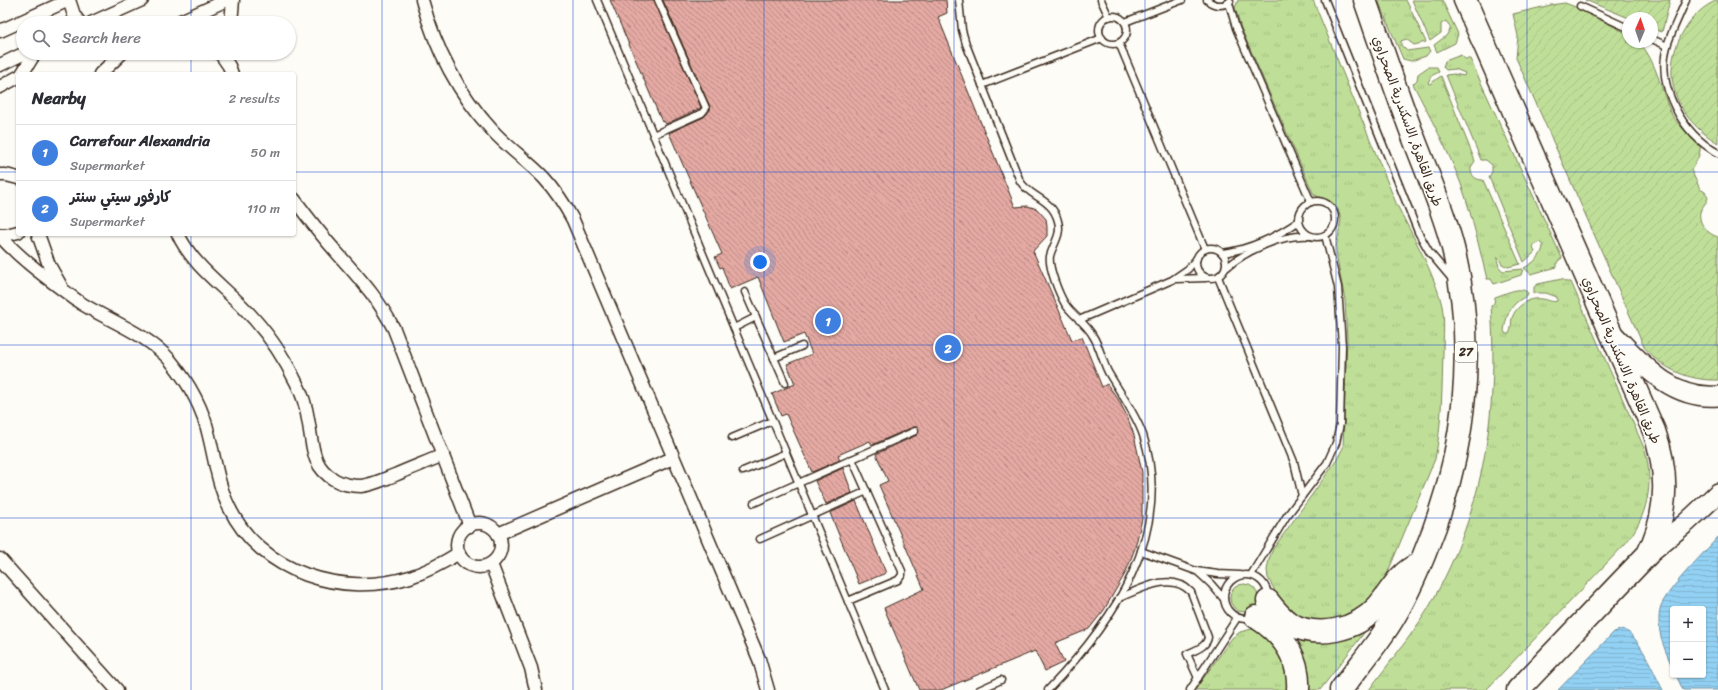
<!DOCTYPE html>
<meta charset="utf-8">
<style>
:root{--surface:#fff;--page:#f2f2f3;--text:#2b2b33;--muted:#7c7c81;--line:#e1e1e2;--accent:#1a73e8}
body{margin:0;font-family:Sriracha,"Playpen Sans Arabic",sans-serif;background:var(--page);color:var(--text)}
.controls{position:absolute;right:12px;bottom:12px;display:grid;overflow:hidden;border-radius:4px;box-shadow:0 1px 3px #0004}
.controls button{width:36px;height:36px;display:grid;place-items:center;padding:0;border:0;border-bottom:1px solid var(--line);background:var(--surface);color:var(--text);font:20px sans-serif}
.compass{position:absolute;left:1622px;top:12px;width:36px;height:36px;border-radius:50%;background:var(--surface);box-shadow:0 1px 3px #0004;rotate:2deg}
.you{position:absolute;left:760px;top:262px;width:14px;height:14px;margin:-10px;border:3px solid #fff;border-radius:50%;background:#1a73e8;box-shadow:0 0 0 6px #1a73e833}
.badge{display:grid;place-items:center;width:26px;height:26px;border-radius:50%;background:var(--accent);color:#fff;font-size:13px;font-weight:700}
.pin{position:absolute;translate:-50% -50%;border:2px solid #fff;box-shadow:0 1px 4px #0006}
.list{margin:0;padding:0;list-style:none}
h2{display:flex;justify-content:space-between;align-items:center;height:52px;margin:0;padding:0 16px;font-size:17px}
h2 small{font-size:13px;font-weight:400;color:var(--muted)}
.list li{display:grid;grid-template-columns:26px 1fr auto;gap:12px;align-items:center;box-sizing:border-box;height:56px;padding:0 16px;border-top:1px solid var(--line)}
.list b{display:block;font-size:15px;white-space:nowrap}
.list p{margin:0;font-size:13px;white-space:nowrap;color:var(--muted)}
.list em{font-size:13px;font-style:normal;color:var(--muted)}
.icon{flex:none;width:22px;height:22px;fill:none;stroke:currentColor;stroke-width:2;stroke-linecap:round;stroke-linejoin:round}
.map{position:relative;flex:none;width:1718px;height:690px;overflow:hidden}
.search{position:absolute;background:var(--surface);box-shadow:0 1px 3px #0004;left:16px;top:16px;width:280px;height:44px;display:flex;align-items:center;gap:10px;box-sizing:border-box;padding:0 14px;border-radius:22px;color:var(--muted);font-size:15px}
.panel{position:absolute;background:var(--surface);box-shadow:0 1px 3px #0004;left:16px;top:72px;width:280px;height:164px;border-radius:4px}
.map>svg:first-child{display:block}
</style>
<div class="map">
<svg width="1718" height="690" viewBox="0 0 1718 690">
<defs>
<pattern id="grass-tufts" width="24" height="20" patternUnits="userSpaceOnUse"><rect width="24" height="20" fill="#bfdf98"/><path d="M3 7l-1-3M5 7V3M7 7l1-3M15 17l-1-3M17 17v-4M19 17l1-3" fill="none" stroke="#a5c083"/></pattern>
<pattern id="garden-furrows" width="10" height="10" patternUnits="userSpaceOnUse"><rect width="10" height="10" fill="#bfdf98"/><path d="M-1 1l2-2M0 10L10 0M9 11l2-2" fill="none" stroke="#a5c083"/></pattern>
<pattern id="water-rules" width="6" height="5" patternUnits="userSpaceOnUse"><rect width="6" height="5" fill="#92d1f3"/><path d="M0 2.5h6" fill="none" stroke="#7fb4d0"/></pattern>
<pattern id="building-back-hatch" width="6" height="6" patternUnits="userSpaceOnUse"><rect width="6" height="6" fill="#e4a9a3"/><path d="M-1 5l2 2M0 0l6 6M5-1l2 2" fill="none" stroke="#ba8a84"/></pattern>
</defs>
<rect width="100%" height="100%" fill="#fdfcf7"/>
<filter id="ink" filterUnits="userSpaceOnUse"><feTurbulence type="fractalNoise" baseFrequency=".025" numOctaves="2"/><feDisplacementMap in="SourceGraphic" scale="8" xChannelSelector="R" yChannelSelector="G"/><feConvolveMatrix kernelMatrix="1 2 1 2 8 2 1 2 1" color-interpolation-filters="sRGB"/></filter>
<g filter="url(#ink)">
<!-- grass -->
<g fill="url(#grass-tufts)" stroke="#7d845b">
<path d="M1238 0H1313L1396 203C1411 233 1435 274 1442 306 1445 321 1443 337 1443 352 1442 387 1442 424 1435 459L1380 591 1366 611 1311 628 1277 599 1274 589 1268 578 1267 570 1269 559 1273 549 1334 464 1343 448 1347 339 1345 300 1337 259 1336 248 1341 220 1338 209 1330 201 1314 195 1310 186 1241 28 1235 8Z"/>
<path d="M1378 0H1406L1426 42 1414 45 1406 39 1401 41V45L1407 51 1428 48 1430 51 1426 56 1411 61 1403 59Z"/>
<path d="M1412 0H1442L1458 34 1455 43 1437 52 1434 45 1446 36 1451 28 1446 21 1441 24V33L1430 41Z"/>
<path d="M1461 55 1465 59H1470L1562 258 1557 262V267L1531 274 1524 268C1533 263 1542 257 1543 246L1540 242 1535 244 1533 248 1535 252 1524 262 1489 177 1492 172V165L1486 160H1481L1446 75 1454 74 1464 76 1465 73 1455 69 1446 70 1443 67 1445 61Z"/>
<path d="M1428 67H1437L1439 72 1431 76 1428 83 1430 84 1441 76 1475 161 1471 167C1470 175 1475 180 1483 180L1520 264 1508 267 1502 264 1498 257 1497 259 1499 267 1503 271 1523 269 1521 275 1494 284 1491 279H1487C1479 247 1472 215 1461 184 1448 150 1430 117 1413 84L1417 80 1418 74Z"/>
<path d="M1562 279 1566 282H1571L1645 450C1654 485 1648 516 1625 544L1486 690H1369C1388 664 1409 639 1426 612 1483 517 1499 415 1491 306L1494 303 1495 297C1505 294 1521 285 1528 293 1527 297 1525 297 1521 299 1509 307 1506 317 1504 331L1506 334H1509C1512 329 1511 323 1512 318 1516 306 1529 297 1542 299 1547 299 1552 303 1557 301V297L1546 293H1534V287L1538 284Z"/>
<circle cx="1244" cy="598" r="14"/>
<path d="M1281 622 1371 624 1320 690H1305Z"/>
<path d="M1252 629H1264L1272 634 1294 690H1195L1232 638 1240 632Z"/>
</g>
<!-- garden -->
<g fill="url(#garden-furrows)" stroke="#7d845b">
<path d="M1585 0H1670L1662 32 1652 28V18H1629Z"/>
<path d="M1718 0V143C1676 118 1658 75 1684 30 1691 18 1704 5 1718 0Z"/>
<path d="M1565 3 1578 8 1628 34V42H1639C1657 61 1661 92 1672 115 1678 127 1698 139 1700 147 1701 155 1695 163 1691 170L1700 189 1705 192 1708 198C1707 203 1701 207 1700 212 1698 224 1708 234 1718 237V380C1689 381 1662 369 1644 347L1516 58 1518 36 1513 14 1551 5Z"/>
</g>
<!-- water -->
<g fill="url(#water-rules)" stroke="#6f8e9e">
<path d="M1718 537V690H1683L1676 675H1703V609H1673V668C1664 649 1656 630 1660 609 1663 593 1706 551 1718 537Z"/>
<path d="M1623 629C1640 636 1654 674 1663 690H1558L1614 632Z"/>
</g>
<!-- building -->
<g fill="url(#building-back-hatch)" stroke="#3b2a1e">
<path d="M610 0H654L701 107 699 109 666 124 664 121 662 122Z"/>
<path d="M663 0H946L947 13 938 17 1015 207 1028 206 1037 209 1046 219 1047 227V236L1033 251 1072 340 1082 337 1102 387 1107 384 1118 399 1127 416 1134 435 1142 472V519L1135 548 1126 572 1104 610 1089 629 1055 643 1064 662 1045 671 1035 651 941 690H919L884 608 924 589 879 485 888 481 876 454 917 435 919 430 917 427H913L872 445 870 441 838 455 840 460 812 472 786 414 781 416 772 394 795 384 787 364 812 354 804 334 784 342 758 277 730 289 722 267 720 268 715 257 722 254 669 133 704 117 710 110V107Z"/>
<path d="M843 468 852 493 826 504 815 481Z"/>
<path d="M856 501 886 573 859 584 830 513Z"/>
</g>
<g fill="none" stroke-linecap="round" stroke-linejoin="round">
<!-- lane casing -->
<g stroke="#3b2a1e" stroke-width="9">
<g id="lane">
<path d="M597 0 885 690"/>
<path d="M959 0 962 30 966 44 1020 181C1030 198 1052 198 1058 221 1062 235 1053 244 1050 256 1048 267 1059 294 1065 304 1073 316 1086 323 1093 336 1100 347 1102 360 1108 372 1120 393 1135 412 1143 435 1175 534 1113 622 1048 690"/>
<path d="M1101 0 1109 17"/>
<path d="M1207 0C1214 6 1224 7 1230 1"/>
<path d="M1325 0 1418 232 1430 253 1452 279"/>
<path d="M1686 0C1680 15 1672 30 1667 46 1656 86 1682 134 1718 153"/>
<path d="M1229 3 1236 28 1311 202"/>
<path d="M1580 6 1628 28"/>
<circle cx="1113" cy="30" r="14"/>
<path d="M1125 22 1182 0"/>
<path d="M1652 39 1667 46"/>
<path d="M1119 43 1205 249"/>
<path d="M982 85 1102 38"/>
<path d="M653 135 702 113 706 108 658 0"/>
<circle cx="1317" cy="219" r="18"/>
<circle cx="1211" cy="263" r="15"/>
<path d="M1222 253C1249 250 1278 236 1299 221"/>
<path d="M1226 268C1247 250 1282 234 1310 236"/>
<path d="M1218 277 1294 462 1302 496"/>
<path d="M1176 279 1206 278"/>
<path d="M745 292 785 383"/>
<path d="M1079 320 1172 280 1188 269 1197 258"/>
<path d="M734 328 756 317"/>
<path d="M774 358 802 346"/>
<path d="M732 438 772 421"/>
<path d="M743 471 786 453"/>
<path d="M754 503 915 431"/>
<path d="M760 539 867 491"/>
<path d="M1141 551 1196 571 1218 574 1240 575"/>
<path d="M1198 572 1211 584 1224 599"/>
<circle cx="1246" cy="597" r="22"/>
<path d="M1251 575 1286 517 1327 463 1336 443 1340 424 1342 346 1338 287 1325 235"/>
<path d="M1119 598C1141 589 1171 571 1191 592L1208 637C1207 647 1195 650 1187 654L1198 678"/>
<path d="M848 601 898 580 902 575V571L852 459"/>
<path d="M979 690 1001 680"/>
<path d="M1190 690 1237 618"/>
</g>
</g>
<!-- street casing -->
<g stroke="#3b2a1e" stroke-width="15">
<g id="street">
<path d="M69 0 74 15 80 23"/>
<path d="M422 0C435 48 458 93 492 130 508 148 528 161 544 178 556 191 565 205 573 220L759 659 768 690"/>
<path d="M91 23 142 0"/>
<path d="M176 23 227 0"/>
<path d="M231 23 233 0"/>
<path d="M0 31 69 0"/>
<path d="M220 53 229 66 232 74"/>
<path d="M0 65 25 53"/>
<path d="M22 74 35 53"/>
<path d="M100 74 122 53"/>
<path d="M0 87 18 77"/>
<path d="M0 175H6L18 178"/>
<path d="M294 199C308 218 322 236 338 254 361 280 378 298 394 329L470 526"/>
<path d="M38 234 49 265 61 286"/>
<path d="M178 234C192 264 219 283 242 306 264 328 282 353 296 382 302 393 306 406 308 419 313 443 310 466 335 480 342 484 352 486 361 486 373 485 384 479 395 475 411 468 427 462 443 455"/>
<path d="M0 235H6L18 232"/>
<path d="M0 236C19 257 40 273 63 290 70 295 77 301 84 305 114 323 146 334 170 360 189 383 203 408 209 436 215 460 218 485 229 507 260 573 343 598 410 577 428 571 443 563 459 553"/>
<circle cx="479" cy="545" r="22"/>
<path d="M498 534 673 458"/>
<path d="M0 559 117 690"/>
<path d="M491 564 531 668 536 690"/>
</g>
</g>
<!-- primary casing -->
<g stroke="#3b2a1e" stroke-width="22">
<g id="primary">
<path d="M1615 336C1643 365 1672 400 1718 396"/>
<path d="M1648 554 1686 523 1718 493"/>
</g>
</g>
<!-- highway casing -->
<g stroke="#3b2a1e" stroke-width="25">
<g id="highway">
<path d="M1465 0 1654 431C1669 473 1668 514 1648 554L1518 690"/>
<path d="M1268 601C1274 609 1281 617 1289 623 1317 640 1357 630 1378 606 1391 591 1398 574 1417 565"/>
<path d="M1256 617C1283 634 1300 657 1298 690"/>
<path d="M1341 690C1355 671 1370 653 1383 634 1400 610 1413 582 1424 555 1465 457 1478 351 1453 248 1443 209 1427 173 1413 136 1396 91 1381 46 1365 0"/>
</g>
</g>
<!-- lane -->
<use href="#lane" stroke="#fdfcf7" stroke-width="6"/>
<!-- street -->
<use href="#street" stroke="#fdfcf7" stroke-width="12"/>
<!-- primary -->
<use href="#primary" stroke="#fdfcf7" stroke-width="19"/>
<!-- highway -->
<use href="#highway" stroke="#fdfcf7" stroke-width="22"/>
</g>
</g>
<!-- grid -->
<path fill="none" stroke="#1d4ed8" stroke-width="1" stroke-opacity="0.55" d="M191 0V23M382 0V690M573 0V690M764 0V690M954 0V690M1145 0V690M1336 0V690M1527 0V690M191 53V74M0 172H18M294 172H1718M191 234V690M0 345H1718M0 518H1718"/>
<g text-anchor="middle" stroke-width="3" stroke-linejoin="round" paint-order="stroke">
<!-- shield labels -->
<rect fill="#fdfcf7" stroke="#75695f" stroke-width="1" x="1455" y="342" width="22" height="20" rx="3"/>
<g font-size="12" font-weight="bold" fill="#3b2a1e">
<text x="1466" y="356">27</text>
</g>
<!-- street labels -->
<g font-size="13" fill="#3b2a1e" stroke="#fdfcf7">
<text transform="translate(1408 121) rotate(70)" y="5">طريق القاهرة, الاسكندرية الصحراوي</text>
<text transform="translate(1622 360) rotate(67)" y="5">طريق القاهرة, الاسكندرية الصحراوي</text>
</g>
</g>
</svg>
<div class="controls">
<button>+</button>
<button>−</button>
</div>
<svg class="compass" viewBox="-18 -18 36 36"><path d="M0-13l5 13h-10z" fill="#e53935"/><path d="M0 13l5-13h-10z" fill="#7c7c81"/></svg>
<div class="you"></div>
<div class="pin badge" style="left:828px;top:321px;background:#3f7fe0">1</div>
<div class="pin badge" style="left:948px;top:348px;background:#3f7fe0">2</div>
<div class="search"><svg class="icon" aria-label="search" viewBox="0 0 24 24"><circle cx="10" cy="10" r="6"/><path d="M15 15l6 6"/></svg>Search here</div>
<section class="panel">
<h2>Nearby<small>2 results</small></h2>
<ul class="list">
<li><span class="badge" style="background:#3f7fe0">1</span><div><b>Carrefour Alexandria</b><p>Supermarket</p></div><em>50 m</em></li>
<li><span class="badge" style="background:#3f7fe0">2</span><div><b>كارفور سيتي سنتر</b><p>Supermarket</p></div><em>110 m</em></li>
</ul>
</section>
</div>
